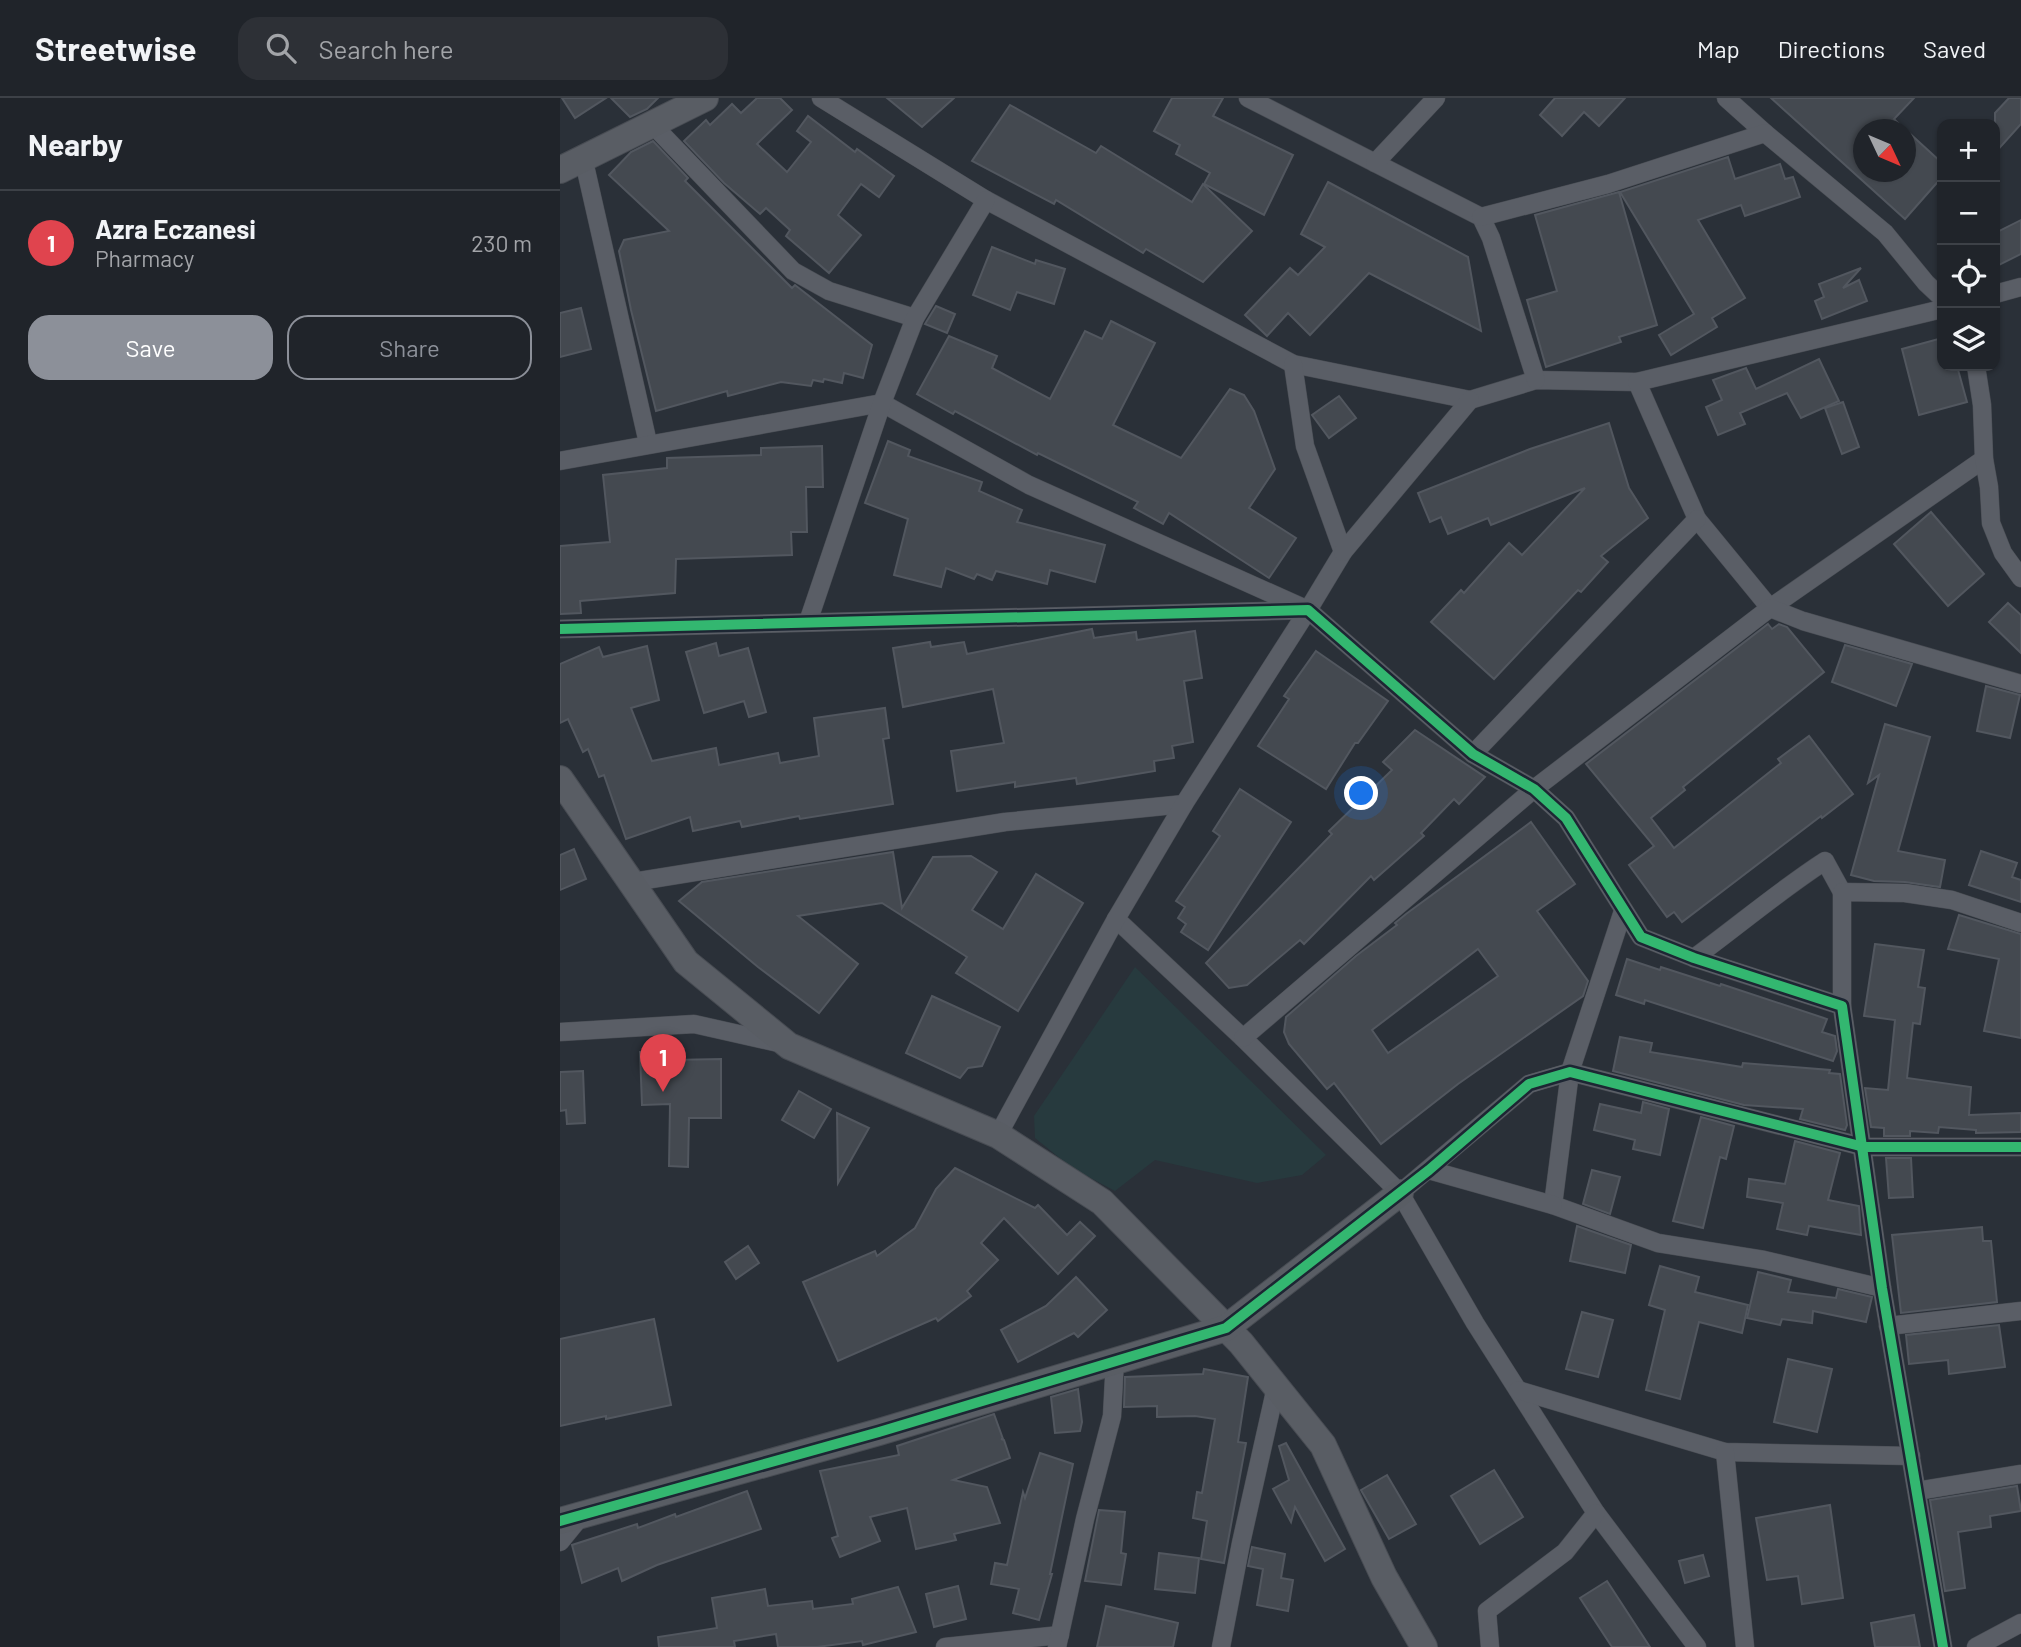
<!DOCTYPE html>
<meta charset="utf-8">
<style>
:root{--surface:#20242a;--page:#2d3036;--text:#f1f3f6;--muted:#a2a4a8;--line:#3d4147;--accent:#8c9099}
body{margin:0;font-family:Barlow,sans-serif;background:var(--page);color:var(--text)}
.controls{position:absolute;right:21px;top:21px;display:grid;overflow:hidden;border-radius:14px;box-shadow:0 2px 5px #0004}
.controls button{width:63px;height:63px;display:grid;place-items:center;padding:0;border:0;border-bottom:2px solid var(--line);background:var(--surface);color:var(--text);font:35px sans-serif}
.compass{position:absolute;left:1293px;top:21px;width:63px;height:63px;border-radius:50%;background:var(--surface);box-shadow:0 2px 5px #0004;rotate:134deg}
.you{position:absolute;left:802px;top:696px;width:24px;height:24px;margin:-18px;border:5px solid #fff;border-radius:50%;background:#1a73e8;box-shadow:0 0 0 10px #1a73e833}
.badge{display:grid;place-items:center;width:46px;height:46px;border-radius:50%;background:var(--accent);color:#fff;font-size:23px;font-weight:700}
.pin{position:absolute;translate:-50% -58px;filter:drop-shadow(0 2px 4px #0008)}
.pin::after{content:'';position:absolute;top:37px;width:24px;height:21px;background:inherit;clip-path:polygon(0 0,100% 0,50% 100%)}
.list{margin:0;padding:0;list-style:none}
h2{display:flex;justify-content:space-between;align-items:center;height:91px;margin:0;padding:0 28px;font-size:30px}
h2 small{font-size:23px;font-weight:400;color:var(--muted)}
.list li{display:grid;grid-template-columns:46px 1fr auto;gap:21px;align-items:center;box-sizing:border-box;height:105px;padding:0 28px;border-top:2px solid var(--line)}
.list b{display:block;font-size:26px;white-space:nowrap}
.list p{margin:0;font-size:23px;white-space:nowrap;color:var(--muted)}
.list em{font-size:23px;font-style:normal;color:var(--muted)}
.actions{display:flex;gap:14px;padding:21px 28px}
.actions a{flex:1;padding:16px 0;border:2px solid var(--accent);border-radius:21px;text-align:center;font-size:24px;color:var(--accent)}
.actions .main{background:var(--accent);color:#fff}
.icon{flex:none;width:38px;height:38px;fill:none;stroke:currentColor;stroke-width:2;stroke-linecap:round;stroke-linejoin:round}
.map{position:relative;flex:none;width:1461px;height:1549px;overflow:hidden}
header{display:flex;align-items:center;gap:42px;box-sizing:border-box;height:98px;padding:0 35px;background:var(--surface);border-bottom:2px solid var(--line)}
header strong{font-size:33px}
nav{display:flex;gap:38px;margin-inline-start:auto;font-size:24px}
.search{width:490px;height:63px;background:var(--page);display:flex;align-items:center;gap:18px;box-sizing:border-box;padding:0 24px;border-radius:21px;color:var(--muted);font-size:26px}
main{display:flex}
aside{flex:1;background:var(--surface)}
.map>svg:first-child{display:block}
</style>
<header>
<strong>Streetwise</strong>
<div class="search"><svg class="icon" aria-label="search" viewBox="0 0 24 24"><circle cx="10" cy="10" r="6"/><path d="M15 15l6 6"/></svg>Search here</div>
<nav><a>Map</a><a>Directions</a><a>Saved</a></nav>
</header>
<main>
<aside>
<h2>Nearby<small></small></h2>
<ul class="list">
<li><span class="badge" style="background:#e0444e">1</span><div><b>Azra Eczanesi</b><p>Pharmacy</p></div><em>230 m</em></li>
</ul>
<div class="actions"><a class="main">Save</a><a>Share</a></div>
</aside>
<div class="map">
<svg width="1461" height="1549" viewBox="0 0 1461 1549">
<rect width="100%" height="100%" fill="#2a3038"/>
<!-- green -->
<path fill="#273a3e" d="M575 869 766 1057 742 1077 697 1085 595 1062 555 1093 512 1070 475 1040 474 1018Z"/>
<!-- building -->
<g fill="#444950" stroke="#52575f" stroke-width="2" fill-rule="evenodd">
<path d="M2 0H46L15 20Z"/>
<path d="M51 0H98L87 11 70 19Z"/>
<path d="M197 0H220L232 12 197 46 227 74 251 44 237 33 248 18 295 54 297 51 334 78 319 99 301 86 278 117 301 137 269 175 226 138 230 132 206 110 200 116 164 85 124 43 146 22 150 27 172 6 181 15Z"/>
<path d="M327 0H394L362 29Z"/>
<path d="M612 0H663L653 18 733 57 704 117 644 86 650 75 616 56 620 47 594 33Z"/>
<path d="M995 0H1065L1039 28 1024 14 1002 38 980 17Z"/>
<path d="M1211 0H1354L1334 21 1345 32H1304V74H1346V32L1382 65V79L1345 121Z"/>
<path d="M1449 0H1461V26L1435 55V15Z"/>
<path d="M450 7 536 55 541 48 632 104 643 86 692 133 643 184 586 151 583 155 496 102 494 106 412 63Z"/>
<path d="M93 43 128 80 125 83 232 190 235 187 312 247 303 280 284 275 282 285 264 281 263 284 253 282 251 288 221 284 168 298 167 293 96 313 71 212 59 153 64 142 109 133 49 77 71 54Z"/>
<path d="M1168 59 1175 81 1220 66 1225 81 1233 79 1240 99 1185 118 1181 107 1138 122 1185 200 1152 220 1157 229 1111 257 1099 237 1134 216 1060 94Z"/>
<path d="M768 84 908 159 921 233 809 175 750 237 728 215 707 238 685 217 730 170 738 177 765 149 741 136Z"/>
<path d="M1059 94 1097 227 1059 239 1061 244 986 269 967 202 997 193 975 117Z"/>
<path d="M1461 122V156L1435 169V135Z"/>
<path d="M432 149 475 166 476 162 505 171 494 206 457 194 450 212 413 197Z"/>
<path d="M1301 170 1283 190 1299 182 1307 203 1262 221 1255 203 1264 199 1259 186Z"/>
<path d="M376 208 395 216 387 235 365 226Z"/>
<path d="M21 210 31 251 0 259V215Z"/>
<path d="M551 223 595 245 553 327 621 360 670 291 684 297 694 313 715 371 689 410 736 440 709 480 609 415 603 426 574 410 578 404 478 355 477 357 395 313 393 316 357 296 389 238 437 258 432 270 490 301 525 233 542 241Z"/>
<path d="M1382 240V268H1397L1407 304 1359 317 1342 251Z"/>
<path d="M1259 261 1279 303 1241 320 1227 295 1180 315 1185 326 1158 337 1146 309 1162 302 1153 282 1186 270 1196 291Z"/>
<path d="M779 298 796 320 769 340 752 317Z"/>
<path d="M1283 304 1299 349 1282 356 1265 310Z"/>
<path d="M1049 325 1069 390 1088 420 1041 458 1048 464 1021 494 1018 492 934 581 871 524 901 492 904 495 949 445 962 457 1025 390 931 427 928 420 888 436 881 419 870 424 858 395 970 351Z"/>
<path d="M328 343 350 352 348 358 422 384 419 393 462 412 457 424 545 447 535 484 490 472 487 486 436 473 432 482 417 476 414 481 386 470 381 489 334 477 348 421 305 405Z"/>
<path d="M262 348 263 389H246L247 434H231L232 457 116 461 115 495 20 503 21 515 0 516V448L50 444 43 377 107 370V360L201 357V350Z"/>
<path d="M1371 414 1424 476 1388 508 1334 446Z"/>
<path d="M1448 505 1461 517V555L1429 524Z"/>
<path d="M1208 526 1212 531 1219 526 1227 529 1264 574 1123 689 1125 692 1091 720 1114 750 1221 665 1218 661 1249 638 1293 696 1262 720 1261 718 1122 824 1114 814 1107 819 1069 767 1094 748 1026 666Z"/>
<path d="M532 531 534 540 576 534 577 542 635 533 642 580 624 583 633 644 612 648 614 660 594 663 595 673 517 686 516 680 455 689V684L397 693 391 653 444 645 433 591 343 609 333 550 370 544 371 549 404 544 407 556Z"/>
<path d="M156 545 159 558 188 550 206 614 189 619 184 603 144 615 126 554Z"/>
<path d="M1285 547 1352 566 1336 608 1272 584Z"/>
<path d="M87 548 99 602 71 610 92 663 156 650 159 667 218 655 220 665 259 658 254 620 325 610 329 640 323 641 333 706 240 721 239 718 182 729 180 723 133 733 130 719 66 741 44 677 39 679 28 651 23 654 8 621 0 625V566L39 549 43 559Z"/>
<path d="M756 553 828 603 798 645H795L766 691 698 648 729 601 724 598Z"/>
<path d="M1426 588 1460 597 1450 640 1417 633Z"/>
<path d="M1325 626 1370 639 1338 753 1385 762 1380 789 1345 784 1314 783 1291 777 1319 677 1308 685Z"/>
<path d="M855 632 925 679 899 706 894 701 861 735 864 738 814 782 811 778 744 846 740 842 687 887 669 890 646 865 772 736 769 733 832 672 823 664Z"/>
<path d="M680 691 731 724 648 852 621 834 626 826 618 820 625 809 616 803 660 738 653 733Z"/>
<path d="M971 724 1015 786 977 813 1028 883 1023 898 898 986 821 1046 774 985 767 991 729 946 724 934 726 919 796 858 837 827 835 825 846 816ZM918 851 938 878 828 955 812 932Z"/>
<path d="M14 751 26 781 0 792V757Z"/>
<path d="M1421 753 1457 765 1452 779 1461 782V804L1409 787Z"/>
<path d="M333 754 342 810 373 759 411 758 437 774 412 812 443 831 476 776 523 805 458 913 396 875 407 859 322 805 238 818 298 866 259 915 198 869 119 803 142 784Z"/>
<path d="M1399 817 1461 836V940L1424 933 1439 861 1388 851Z"/>
<path d="M1315 846 1364 852 1358 889 1365 890 1360 926 1353 925 1347 980 1411 989 1409 1017 1461 1015V1034L1416 1035V1032L1379 1029 1378 1035 1350 1033V1038H1324V1030L1311 1029 1305 990 1328 992 1335 922 1304 918Z"/>
<path d="M1067 861 1100 872 1101 869 1160 888 1161 886 1267 921 1262 934 1275 938 1277 953 1273 963 1085 902 1084 906 1056 897Z"/>
<path d="M372 898 440 929 422 968 408 970 400 980 346 955Z"/>
<path d="M1060 939 1092 945 1090 954 1182 969 1183 965 1270 972 1269 975 1280 976 1287 1027 1285 1032 1240 1021 1243 1011 1184 1007 1053 973Z"/>
<path d="M112 953V962L161 961V1020H129L128 1069 109 1068 110 1006 82 1007 80 954Z"/>
<path d="M23 973 25 1025 7 1026 6 1012 0 1013V974Z"/>
<path d="M239 993 271 1011 254 1040 222 1022Z"/>
<path d="M1083 1004 1109 1011 1100 1057 1073 1051 1075 1042 1034 1032 1040 1006 1081 1015Z"/>
<path d="M277 1015 309 1030 278 1085Z"/>
<path d="M1141 1019 1174 1028 1166 1061 1160 1059 1143 1130 1113 1123Z"/>
<path d="M1235 1043 1280 1055 1268 1102 1299 1108 1301 1137 1249 1128 1247 1137 1217 1131 1223 1105 1187 1099 1189 1081 1225 1086Z"/>
<path d="M1326 1060H1351L1353 1099 1329 1100Z"/>
<path d="M395 1070 475 1110 478 1107 507 1137 520 1124 535 1138 498 1176 444 1120 421 1145 438 1162 407 1193 411 1198 378 1223 376 1220 278 1263 243 1184 315 1153 317 1158 355 1130 376 1091Z"/>
<path d="M1032 1072 1060 1079 1050 1116 1023 1106Z"/>
<path d="M1017 1128 1071 1147 1065 1175 1010 1163Z"/>
<path d="M1422 1129 1423 1143H1431L1437 1204 1341 1215 1332 1137Z"/>
<path d="M188 1148 199 1165 176 1181 165 1164Z"/>
<path d="M1100 1168 1139 1179 1135 1194 1188 1207 1182 1235 1139 1224 1120 1301 1086 1292 1105 1212 1089 1207Z"/>
<path d="M1198 1174 1231 1182 1228 1194 1276 1200 1278 1191 1312 1199 1306 1224 1253 1213 1252 1225 1222 1221 1220 1227 1187 1220Z"/>
<path d="M516 1179 547 1212 518 1239 514 1235 458 1264 441 1232 486 1208Z"/>
<path d="M1022 1214 1053 1222 1038 1279 1006 1271Z"/>
<path d="M94 1221 111 1307 46 1321V1318L0 1328V1241Z"/>
<path d="M1439 1227 1445 1269 1389 1276 1388 1262 1349 1266 1346 1237Z"/>
<path d="M1228 1261 1272 1271 1257 1334 1214 1324Z"/>
<path d="M644 1271 688 1279 678 1344 686 1345 664 1465 641 1461 647 1423 633 1420 637 1394 642 1395 655 1321 635 1318 597 1319V1308L564 1309 565 1279 643 1276Z"/>
<path d="M518 1291 522 1324 520 1333 495 1335 491 1299Z"/>
<path d="M434 1316 443 1341H441L444 1342 450 1360 393 1382 427 1389 440 1425 394 1436 396 1442 356 1451 347 1410 310 1419 320 1443 280 1459 272 1440 278 1438 260 1373 339 1357 337 1348Z"/>
<path d="M726 1345 785 1451 765 1463 735 1409 731 1424 713 1391 729 1382 719 1348Z"/>
<path d="M480 1355 513 1366 490 1476H492L479 1522 453 1515 459 1491 431 1486 435 1465 447 1467 463 1394 465 1400Z"/>
<path d="M934 1372 963 1419 920 1446 891 1398Z"/>
<path d="M827 1377 856 1426 829 1441 801 1392Z"/>
<path d="M1457 1388 1461 1413 1430 1418 1431 1429 1398 1434 1405 1490 1385 1493 1370 1402Z"/>
<path d="M187 1393 201 1431 97 1467 62 1483 58 1470 22 1485 12 1447 77 1426 78 1430 115 1416 116 1419Z"/>
<path d="M1270 1407 1283 1500 1242 1506 1238 1478 1207 1482 1196 1420Z"/>
<path d="M539 1412 565 1414 561 1455 566 1456 561 1487 525 1483Z"/>
<path d="M692 1449 725 1456 721 1480 733 1482 728 1513 697 1507 703 1471 688 1468Z"/>
<path d="M599 1455 639 1460 635 1495 595 1491Z"/>
<path d="M1143 1457 1149 1478 1125 1485 1119 1463Z"/>
<path d="M1047 1483 1090 1549H1052L1020 1500Z"/>
<path d="M398 1488 406 1521 374 1529 366 1496Z"/>
<path d="M338 1489 356 1534 303 1547 302 1543 257 1549H218L216 1536 174 1543 175 1549H99L98 1539 157 1530 152 1500 205 1491 208 1508 252 1503 253 1511 293 1506 292 1501Z"/>
<path d="M546 1508 618 1525 613 1549H537Z"/>
<path d="M1354 1517 1360 1549H1315L1311 1525Z"/>
</g>
<g fill="none" stroke-linecap="round" stroke-linejoin="round">
<!-- street casing -->
<g stroke="#484c53" stroke-width="19">
<g id="street">
<path d="M261 0 426 102 733 266 910 302 976 282 1077 284"/>
<path d="M688 0 921 119 931 140 976 282"/>
<path d="M1166 0 1205 35"/>
<path d="M92 26 233 173 269 193 355 220"/>
<path d="M23 59 88 345"/>
<path d="M815 65 876 0"/>
<path d="M921 119 1048 86 1205 35 1325 135 1366 185 1382 200"/>
<path d="M1435 196 1461 189"/>
<path d="M1382 211 1077 284 1137 421 1210 510 1424 361"/>
<path d="M1416 268 1422 307 1424 361 1429 389 1431 425 1443 455 1461 480"/>
<path d="M0 363 322 305 469 387 748 512 783 454 745 348 733 266"/>
<path d="M783 454 910 302"/>
<path d="M248 524 322 305 355 220 426 102"/>
<path d="M0 531 748 512 913 656 974 691 1006 720 1081 839 1134 860 1282 908 1322 1190 1383 1549"/>
<path d="M913 656 1137 421"/>
<path d="M73 784 445 724 624 706"/>
<path d="M1063 813 1010 974 993 1107 1098 1145 1204 1162 1322 1190"/>
<path d="M556 821 683 940 840 1095 915 1225 1036 1415 1137 1549"/>
<path d="M1134 860C1178 828 1220 792 1265 763L1282 794"/>
<path d="M1282 908V794L1345 795 1392 802 1461 825"/>
<path d="M0 934 134 926 223 946"/>
<path d="M683 940 974 691 1210 510 1243 523 1461 586"/>
<path d="M438 1037 556 821 624 706 748 512"/>
<path d="M869 1072 993 1107"/>
<path d="M840 1095 969 986 1010 974 1304 1049H1461"/>
<path d="M1328 1228 1461 1213"/>
<path d="M958 1292 1165 1354 1351 1358"/>
<path d="M1165 1354 1185 1549"/>
<path d="M1357 1393 1461 1376"/>
<path d="M0 1444 22 1417"/>
<path d="M385 1549 500 1537"/>
<path d="M497 1549 525 1421 552 1318 555 1261"/>
<path d="M661 1549 681 1445 716 1289"/>
<path d="M930 1549 927 1513 1005 1454 1036 1415"/>
<path d="M1416 1549 1461 1525"/>
</g>
</g>
<!-- secondary casing -->
<g stroke="#484c53" stroke-width="28">
<g id="secondary">
<path d="M0 72 145 0"/>
<path d="M0 681 126 864 229 948 438 1037 542 1104 681 1245 763 1347 824 1479 864 1549"/>
<path d="M0 1423 319 1334 666 1230 840 1095"/>
</g>
</g>
<!-- street -->
<use href="#street" stroke="#5a5e66" stroke-width="18"/>
<!-- secondary -->
<use href="#secondary" stroke="#595d64" stroke-width="26"/>
<!-- cycleway casing -->
<g stroke="#1d2633" stroke-width="15">
<g id="cycleway">
<path d="M0 531 748 512 913 656 974 691 1006 720 1081 839 1134 860 1282 908 1322 1190 1383 1549"/>
<path d="M0 1423 319 1334 666 1230 869 1072 969 986 1010 974 1304 1049H1461"/>
</g>
</g>
<!-- cycleway -->
<use href="#cycleway" stroke="#33b770" stroke-width="10"/>
</g>
</svg>
<div class="controls">
<button>+</button>
<button>−</button>
<button><svg class="icon" aria-label="locate" viewBox="0 0 24 24"><circle cx="12" cy="12" r="6"/><path d="M12 2v4M12 18v4M2 12h4M18 12h4"/></svg></button>
<button><svg class="icon" aria-label="layers" viewBox="0 0 24 24"><path d="M12 4l9 5-9 5-9-5zM3 14l9 5 9-5"/></svg></button>
</div>
<svg class="compass" viewBox="-18 -18 36 36"><path d="M0-13l5 13h-10z" fill="#e53935"/><path d="M0 13l5-13h-10z" fill="#a2a4a8"/></svg>
<div class="you"></div>
<div class="pin badge" style="left:103px;top:994px;background:#e0444e">1</div>
</div>
</main>
